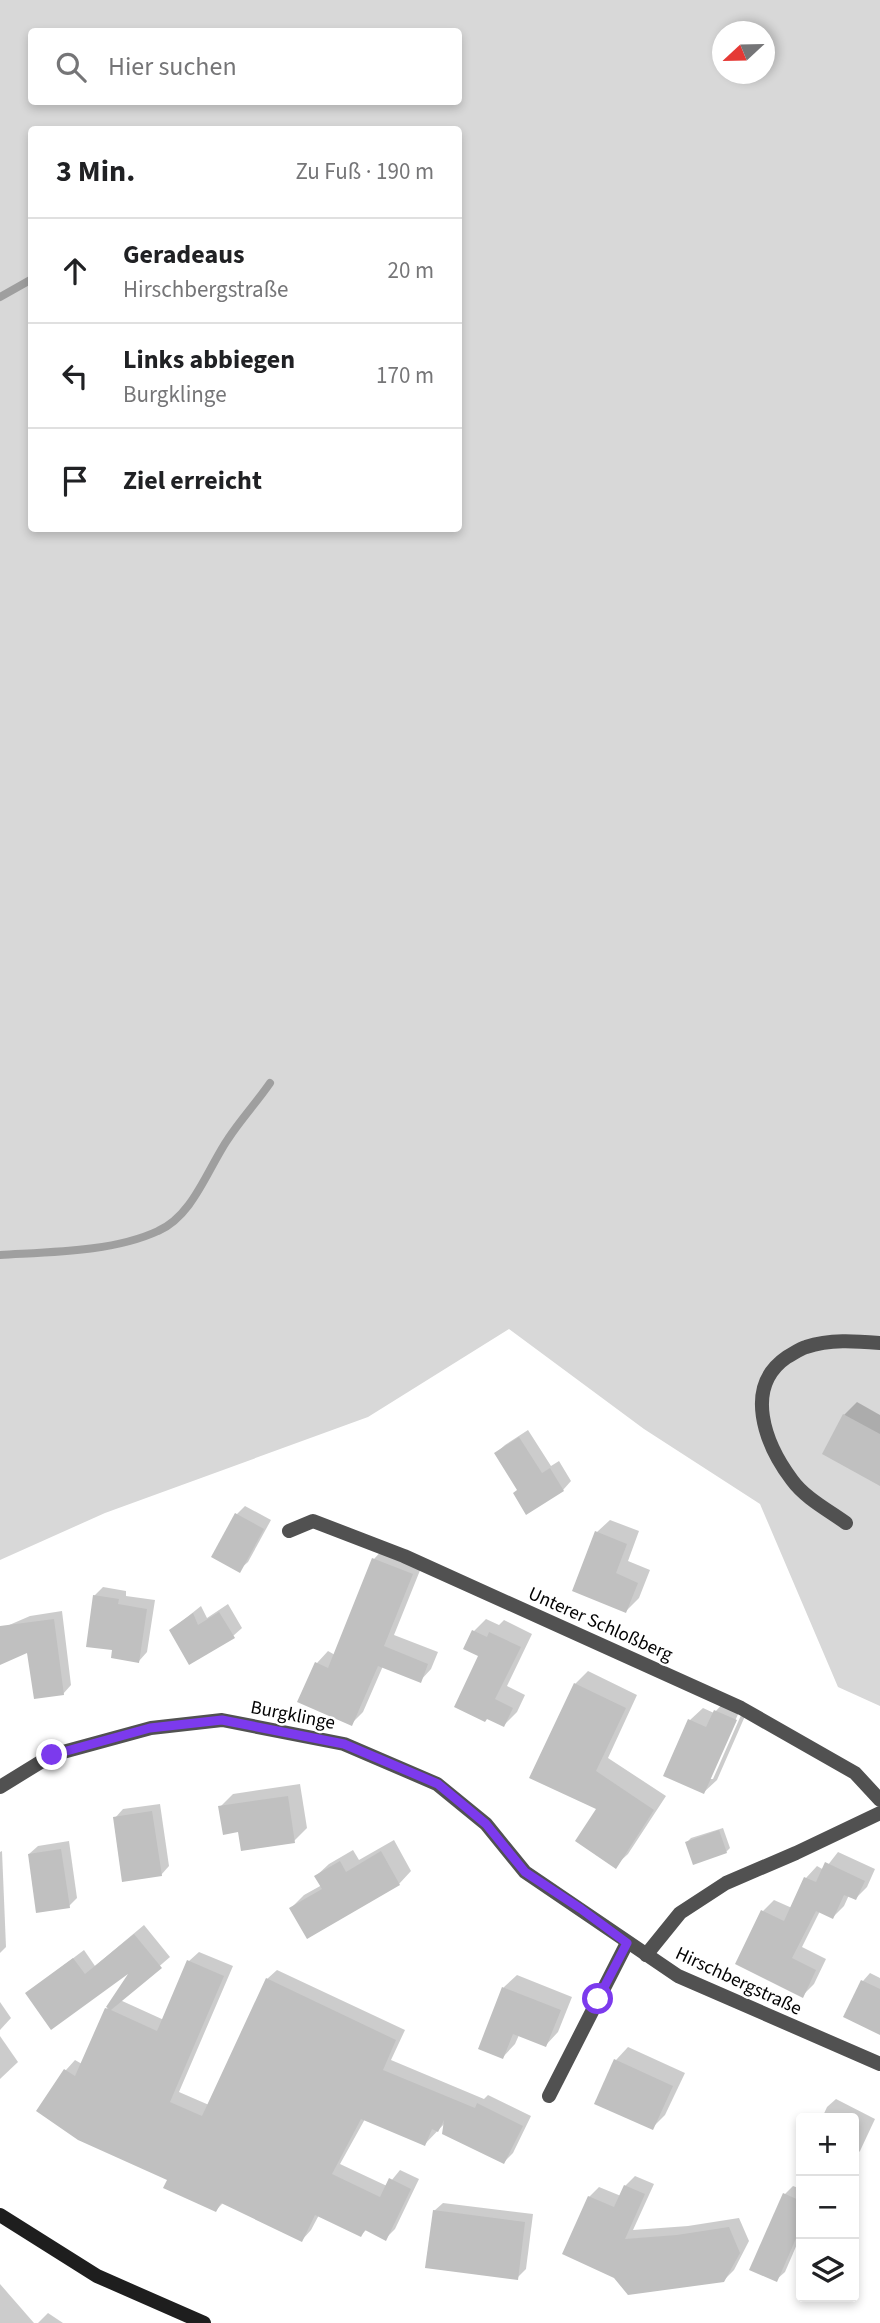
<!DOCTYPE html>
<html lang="de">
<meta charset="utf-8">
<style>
:root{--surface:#fff;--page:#f6f6f6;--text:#202124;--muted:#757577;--line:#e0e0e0}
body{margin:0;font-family:"Source Sans 3",sans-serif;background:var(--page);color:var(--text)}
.controls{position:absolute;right:21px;bottom:21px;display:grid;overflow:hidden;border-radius:7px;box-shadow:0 4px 10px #0003}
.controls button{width:63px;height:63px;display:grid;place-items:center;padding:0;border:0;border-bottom:2px solid var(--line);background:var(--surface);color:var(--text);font:35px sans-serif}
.compass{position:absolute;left:712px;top:21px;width:63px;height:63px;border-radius:50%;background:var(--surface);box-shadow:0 4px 10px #0003;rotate:248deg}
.stop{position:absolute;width:21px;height:21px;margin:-16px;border:5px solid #7c3aed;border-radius:50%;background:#fff}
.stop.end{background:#7c3aed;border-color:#fff;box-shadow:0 2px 7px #0008}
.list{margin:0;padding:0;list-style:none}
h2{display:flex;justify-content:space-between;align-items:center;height:91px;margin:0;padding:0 28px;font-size:30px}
h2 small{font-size:23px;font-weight:400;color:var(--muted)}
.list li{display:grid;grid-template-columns:46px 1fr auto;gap:21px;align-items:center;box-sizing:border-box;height:105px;padding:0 28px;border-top:2px solid var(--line)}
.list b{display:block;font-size:26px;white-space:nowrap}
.list p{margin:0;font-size:23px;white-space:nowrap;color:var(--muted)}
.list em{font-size:23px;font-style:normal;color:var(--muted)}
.icon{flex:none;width:38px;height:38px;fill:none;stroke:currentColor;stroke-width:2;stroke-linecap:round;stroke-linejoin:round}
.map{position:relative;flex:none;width:880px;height:2323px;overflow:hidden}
.search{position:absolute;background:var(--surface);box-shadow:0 4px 10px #0003;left:28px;top:28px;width:434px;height:77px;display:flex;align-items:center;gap:18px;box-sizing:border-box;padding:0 24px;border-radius:7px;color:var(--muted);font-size:26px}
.panel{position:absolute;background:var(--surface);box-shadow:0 4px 10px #0003;left:28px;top:126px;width:434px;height:406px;border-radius:7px}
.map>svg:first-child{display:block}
</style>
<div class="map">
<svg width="880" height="2323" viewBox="0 0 880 2323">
<rect width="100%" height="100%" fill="#fff"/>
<!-- green -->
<path fill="#d8d8d8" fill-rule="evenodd" d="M0 0H880V1706L838 1687 760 1504 644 1429 509 1329 368 1417 105 1513 0 1560ZM32 32H458V102H32ZM722 32H764V74H722ZM32 130H458V528H32Z"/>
<!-- shadow -->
<g fill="#0003" fill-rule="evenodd">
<path d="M857 1402 880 1415V1484L844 1415Z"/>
<path d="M528 1430 551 1466 559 1461 571 1481 563 1490 519 1489 496 1453 505 1445Z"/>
<path d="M245 1506 271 1520 248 1562 239 1570 237 1514Z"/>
<path d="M610 1520 639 1531 628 1561 650 1570 639 1598 626 1611 597 1532Z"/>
<path d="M385 1547 423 1563 394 1635 438 1652 431 1669 420 1681 383 1666 363 1712 351 1724 300 1701 317 1663 328 1651 335 1655 374 1559Z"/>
<path d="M103 1587 126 1591V1596L155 1600 147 1652 139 1661 114 1649 94 1596Z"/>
<path d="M228 1604 242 1628 233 1636 171 1630 201 1606 207 1618Z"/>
<path d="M62 1611 71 1685 63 1694 29 1650 0 1663V1629L30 1616Z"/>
<path d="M486 1619 499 1625 504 1620 532 1634 507 1686 525 1695 517 1712 504 1725 488 1717 481 1655 474 1631Z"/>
<path d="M588 1671 637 1695 608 1758 666 1796 628 1854 615 1866 599 1808 575 1684Z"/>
<path d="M728 1698 749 1707 717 1780 704 1792 690 1720 703 1708 714 1713ZM739 1712 742 1713 713 1779H709Z"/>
<path d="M300 1784 307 1828 294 1841 240 1830 220 1807 233 1794Z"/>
<path d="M160 1804 169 1866 161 1875 115 1818 123 1809Z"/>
<path d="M723 1828 730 1848 726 1852 687 1842 691 1838Z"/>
<path d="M394 1840 411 1871 399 1884 291 1908 304 1895 322 1885 316 1876 329 1864 353 1850 359 1860Z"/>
<path d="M69 1841 77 1898 69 1906 29 1854 38 1846Z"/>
<path d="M2 1851 6 1947 0 1953V1852Z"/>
<path d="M838 1852 875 1869 867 1887 856 1898 849 1895 844 1906 833 1917 820 1911 802 1947 826 1959 814 1984 802 1996 763 1911 774 1900 792 1908 806 1878 817 1866 824 1870Z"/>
<path d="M144 1925 170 1957 120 2000 164 2020 189 1961 199 1952 233 1966 179 2092 209 2105 267 1979 277 1970 405 2030 391 2060 484 2099 488 2095 531 2116 513 2153 504 2162 446 2122 425 2144 365 2119 340 2164 387 2186 400 2170 419 2179 395 2229 386 2238 367 2229 361 2235 319 2215 311 2230 302 2240 224 2202 216 2210 169 2179 38 2110 66 2070 75 2060 82 2064 107 2009 134 1968 27 1993 84 1950 95 1966Z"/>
<path d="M870 1973 880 1978V2033L846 2016 863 1981Z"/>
<path d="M517 1975 572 1997 558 2032 546 2045 519 2035 515 2044 503 2057 480 2048 504 1987Z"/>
<path d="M0 2002 11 2018 0 2030Z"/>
<path d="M0 2036 18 2062 0 2079Z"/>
<path d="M628 2047 685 2073 665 2115 652 2128 616 2060Z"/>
<path d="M836 2099 875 2119 860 2151 854 2157V2118H822L827 2107Z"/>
<path d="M635 2176 654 2184 633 2230 688 2226 739 2218 749 2241 734 2270 723 2281 628 2294 589 2197 599 2187 621 2196 625 2186Z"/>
<path d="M793 2186 801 2189V2235L785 2272 776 2280 785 2194Z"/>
<path d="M443 2203 533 2214 526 2269 517 2278 434 2211Z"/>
<path d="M0 2284 34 2323H0Z"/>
<path d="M48 2313 63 2323H38Z"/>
</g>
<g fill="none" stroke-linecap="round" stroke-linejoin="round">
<!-- stream -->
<g stroke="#9f9f9f" stroke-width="8">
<path d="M0 297 32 279"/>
<path d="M0 1255C50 1252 113 1252 158 1231 193 1216 208 1168 228 1139 241 1119 257 1102 270 1083"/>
</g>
</g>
<!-- building -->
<g fill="#c0c0c0">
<path d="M843 1414 880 1434V1486L822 1454Z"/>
<path d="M519 1437 542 1473 550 1468 564 1491 526 1515 513 1493 517 1490 494 1453Z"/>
<path d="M235 1513 264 1529 240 1573 211 1557Z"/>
<path d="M595 1531 627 1544 616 1573 638 1583 626 1613 572 1591Z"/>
<path d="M372 1558 413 1574 384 1646 428 1664 421 1683 378 1666 352 1726 297 1702 315 1662 328 1668Z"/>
<path d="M93 1595 119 1599 118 1604 147 1609 139 1663 111 1658 112 1650 86 1647Z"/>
<path d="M219 1612 235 1638 189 1665 169 1630 193 1613 198 1625Z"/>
<path d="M54 1619 64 1695 34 1699 27 1653 0 1665V1626Z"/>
<path d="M472 1630 487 1637 489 1632 521 1647 495 1699 513 1708 504 1727 487 1719 485 1722 454 1707 478 1656 463 1649Z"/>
<path d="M574 1683 626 1708 596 1771 654 1810 616 1869 575 1841 596 1809 529 1778Z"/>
<path d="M714 1710 737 1720 704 1794 663 1776 688 1719 706 1727Z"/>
<path d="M288 1796 295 1843 241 1851 238 1832 223 1835 218 1806Z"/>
<path d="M152 1811 162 1876 122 1882 113 1817Z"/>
<path d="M719 1830 727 1853 693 1865 685 1842Z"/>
<path d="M61 1849 70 1908 36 1913 28 1854Z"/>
<path d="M381 1851 400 1885 307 1939 289 1908 322 1889 314 1876 340 1861 346 1872Z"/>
<path d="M825 1862 865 1881 856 1900 844 1895 833 1919 816 1911 792 1958 816 1970 803 1998 735 1964 761 1910 784 1921 804 1877 816 1882Z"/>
<path d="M134 1934 162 1968 111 2010 157 2031 187 1960 224 1976 170 2102 202 2116 266 1978 396 2040 383 2070 475 2108 477 2103 523 2126 504 2164 442 2134 444 2120 438 2132 432 2129 425 2146 361 2119 332 2174 380 2197 389 2178 411 2189 386 2241 365 2230 361 2237 315 2215 302 2242 221 2203 216 2212 163 2188 167 2180 78 2140 36 2111 64 2069 75 2076 105 2008 109 2009 106 2007 128 1974 51 2030 25 1993 73 1958 85 1974Z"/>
<path d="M861 1980 880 1989V2035L843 2017Z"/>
<path d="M502 1987 561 2010 546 2047 513 2034 503 2059 478 2049Z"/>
<path d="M614 2059 673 2086 653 2130 594 2104Z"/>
<path d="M624 2185 645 2194 625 2239 677 2235 729 2227 740 2253 724 2282 628 2295 614 2278 562 2254 588 2196 614 2207Z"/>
<path d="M783 2193 801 2201V2227L777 2282 749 2270Z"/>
<path d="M433 2210 525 2222 518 2280 425 2268Z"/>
</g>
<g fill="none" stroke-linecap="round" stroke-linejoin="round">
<!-- minor -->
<g stroke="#515151" stroke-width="14">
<path d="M846 1523C828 1510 805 1498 792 1480 765 1444 743 1387 787 1357 793 1354 799 1349 806 1347 830 1339 855 1341 880 1343"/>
<path d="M289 1531 313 1521 404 1556 741 1708 855 1773 880 1800"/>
<path d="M0 1787 52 1755 151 1728 222 1720 344 1744 437 1784 486 1824 525 1872 678 1976 880 2064"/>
<path d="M646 1955 680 1913 726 1883 796 1853 880 1813"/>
<path d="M549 2096 627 1943"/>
</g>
<!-- secondary -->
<path stroke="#1e1e1e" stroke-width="14" d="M0 2215 97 2276 204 2323"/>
</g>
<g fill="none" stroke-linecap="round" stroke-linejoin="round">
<!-- route -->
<path stroke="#7c3aed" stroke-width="9" d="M52 1755 150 1728 222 1720 344 1744 438 1784 486 1824 525 1872 581 1909 627 1943 598 1999"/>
</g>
<g text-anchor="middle" stroke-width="5" stroke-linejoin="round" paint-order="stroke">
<!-- street labels -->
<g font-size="19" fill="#000" stroke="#fff">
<text transform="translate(601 1623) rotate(24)" y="7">Unterer Schloßberg</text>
<text transform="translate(293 1714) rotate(11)" y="7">Burgklinge</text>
<text transform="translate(739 1980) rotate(25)" y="7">Hirschbergstraße</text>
</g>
</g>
</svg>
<div class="controls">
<button>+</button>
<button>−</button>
<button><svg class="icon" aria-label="layers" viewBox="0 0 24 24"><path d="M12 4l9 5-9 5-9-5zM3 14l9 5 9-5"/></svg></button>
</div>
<svg class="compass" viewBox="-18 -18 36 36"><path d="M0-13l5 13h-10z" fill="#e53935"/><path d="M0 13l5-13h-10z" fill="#757577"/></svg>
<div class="stop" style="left:598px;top:1999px"></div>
<div class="stop end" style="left:52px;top:1755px"></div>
<div class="search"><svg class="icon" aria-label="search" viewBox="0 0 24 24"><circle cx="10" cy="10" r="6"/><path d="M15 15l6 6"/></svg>Hier suchen</div>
<section class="panel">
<h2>3 Min.<small>Zu Fuß · 190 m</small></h2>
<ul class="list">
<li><svg class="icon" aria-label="ahead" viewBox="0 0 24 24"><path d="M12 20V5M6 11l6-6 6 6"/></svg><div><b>Geradeaus</b><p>Hirschbergstraße</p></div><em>20 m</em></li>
<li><svg class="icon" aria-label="left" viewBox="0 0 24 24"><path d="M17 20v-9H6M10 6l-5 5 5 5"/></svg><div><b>Links abbiegen</b><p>Burgklinge</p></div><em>170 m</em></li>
<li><svg class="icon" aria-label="arrive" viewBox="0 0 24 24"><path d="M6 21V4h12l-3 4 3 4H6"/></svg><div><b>Ziel erreicht</b></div></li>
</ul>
</section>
</div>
